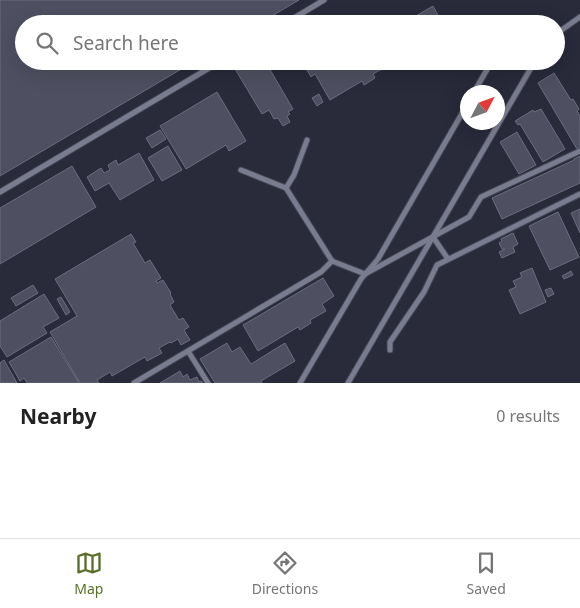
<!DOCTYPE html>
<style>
:root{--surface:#fff;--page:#f2f2f2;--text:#222;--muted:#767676;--line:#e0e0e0;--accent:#596e29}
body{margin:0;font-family:"Noto Sans",sans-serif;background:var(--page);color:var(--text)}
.compass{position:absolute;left:460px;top:85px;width:45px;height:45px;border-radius:50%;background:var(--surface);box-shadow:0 5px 20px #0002;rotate:49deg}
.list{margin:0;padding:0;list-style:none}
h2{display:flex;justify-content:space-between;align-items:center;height:65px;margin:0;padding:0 20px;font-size:21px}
h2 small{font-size:16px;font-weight:400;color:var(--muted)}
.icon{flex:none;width:28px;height:28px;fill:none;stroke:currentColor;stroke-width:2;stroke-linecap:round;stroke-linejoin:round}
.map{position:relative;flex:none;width:580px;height:383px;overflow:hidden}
.search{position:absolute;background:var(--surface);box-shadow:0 5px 20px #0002;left:15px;right:15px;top:15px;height:55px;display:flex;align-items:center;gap:12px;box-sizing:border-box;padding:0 18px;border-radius:28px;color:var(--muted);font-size:19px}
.sheet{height:155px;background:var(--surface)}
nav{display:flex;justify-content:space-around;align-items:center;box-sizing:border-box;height:70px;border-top:1px solid var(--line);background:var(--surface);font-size:14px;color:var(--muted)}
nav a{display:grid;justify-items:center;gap:2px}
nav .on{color:var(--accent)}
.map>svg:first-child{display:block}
</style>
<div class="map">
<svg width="580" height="383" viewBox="0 0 580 383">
<rect width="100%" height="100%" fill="#292a3a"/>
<!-- building -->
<g fill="#4e5061" stroke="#6b6c7f">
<path d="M0 0H299L258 24H24V61H195L0 176Z"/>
<path d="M433 6 443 24H402Z"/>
<path d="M350 16 355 24H329L337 19 339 22Z"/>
<path d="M248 61H265L293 109 288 112 290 114 287 116 290 122 283 126 278 118 274 119 269 110 262 114 235 69Z"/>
<path d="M284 61H295L296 63 288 68Z"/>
<path d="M307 61H377L382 69 373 74 375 78 364 85 362 81 330 100 315 74 311 77 303 63Z"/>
<path d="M406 61H424L409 68Z"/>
<path d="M554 73 571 100 573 99 579 109 577 111 580 116V147L577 149 538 83Z"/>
<path d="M217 92 246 141 229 151 226 145 186 169 160 126Z"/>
<path d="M319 94 323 102 317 106 312 98Z"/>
<path d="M541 109 565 149 543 162 520 124 518 125 515 121 533 110 534 112Z"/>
<path d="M160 130 166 139 152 148 146 138Z"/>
<path d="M517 132 536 165 519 174 500 142Z"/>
<path d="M168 146 182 170 162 181 148 158Z"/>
<path d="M139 153 154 180 120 200 109 183 95 191 87 177 101 168 104 173 110 170 108 165 116 160 118 165Z"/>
<path d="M580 156V183L502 219 492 198 574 160V159Z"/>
<path d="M72 166 96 207 0 264V208Z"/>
<path d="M580 209V233L571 213Z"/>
<path d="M558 212 579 257 550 270 529 226Z"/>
<path d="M513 233 518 244 513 247 515 252 502 258 499 252 505 249H502L499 243 502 241 501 239Z"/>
<path d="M131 234 136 242 133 243 145 263 150 260 161 278 156 281 157 283 163 280 171 293 170 294 174 302 170 305 179 320 183 318 189 327 184 330 190 340 181 345 178 339 171 343 170 342 159 348 162 353 147 361 145 357 112 376 110 372 97 380 99 383H80L50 332 77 316 55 279Z"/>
<path d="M532 268 546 302 520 314 509 290 516 287 513 281 522 277 520 273Z"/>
<path d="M571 271 573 275 564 279 562 276Z"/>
<path d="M323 278 334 296 322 304 326 311 310 320 311 323 300 330 298 327 258 351 243 325Z"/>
<path d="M33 285 38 293 16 306 11 298Z"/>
<path d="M551 288 554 294 548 297 545 290Z"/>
<path d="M44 294 59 318 43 327 47 333 7 357 0 346V321Z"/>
<path d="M61 297 70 312 66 315 57 299Z"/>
<path d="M51 337 79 383H27L24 378 20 381 9 362Z"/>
<path d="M227 343 232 352 240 347 251 364 285 343 295 361 261 381 262 383H215L200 359Z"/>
<path d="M4 360 17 383H0V363Z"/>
<path d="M180 371 183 377 187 374 190 380 197 377 199 382 201 381 203 383H160Z"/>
</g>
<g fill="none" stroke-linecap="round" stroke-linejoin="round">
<!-- service casing -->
<g stroke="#444553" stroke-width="7">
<g id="service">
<path d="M284 24 324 0"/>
<path d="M556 34 580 17"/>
<path d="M474 92 492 61"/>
<path d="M241 170 286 188 332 261 365 274 469 217 481 197 580 151"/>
<path d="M286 188 294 175 307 140"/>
<path d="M0 192 221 61"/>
<path d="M433 237 448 259"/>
<path d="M390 350V342L424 292 437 265 580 194"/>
<path d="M188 351 208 383"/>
<path d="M134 383 321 272 332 261"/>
<path d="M300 383 361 279 378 259 468 103"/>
<path d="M348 383 535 61"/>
</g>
</g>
<!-- service -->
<use href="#service" stroke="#797b8e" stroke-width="5"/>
</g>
</svg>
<svg class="compass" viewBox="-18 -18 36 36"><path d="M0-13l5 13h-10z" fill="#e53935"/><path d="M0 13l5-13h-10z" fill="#767676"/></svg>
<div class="search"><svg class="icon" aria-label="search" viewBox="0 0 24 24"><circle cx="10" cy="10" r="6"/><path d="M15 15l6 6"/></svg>Search here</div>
</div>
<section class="sheet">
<h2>Nearby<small>0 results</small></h2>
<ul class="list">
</ul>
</section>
<nav>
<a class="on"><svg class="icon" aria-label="map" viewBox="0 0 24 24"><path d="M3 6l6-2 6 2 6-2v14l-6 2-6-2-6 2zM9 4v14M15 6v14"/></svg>Map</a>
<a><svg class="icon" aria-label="directions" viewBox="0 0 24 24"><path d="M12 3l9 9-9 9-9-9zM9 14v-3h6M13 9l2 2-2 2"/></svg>Directions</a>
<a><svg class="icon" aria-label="saved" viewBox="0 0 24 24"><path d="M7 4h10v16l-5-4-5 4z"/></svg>Saved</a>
</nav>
